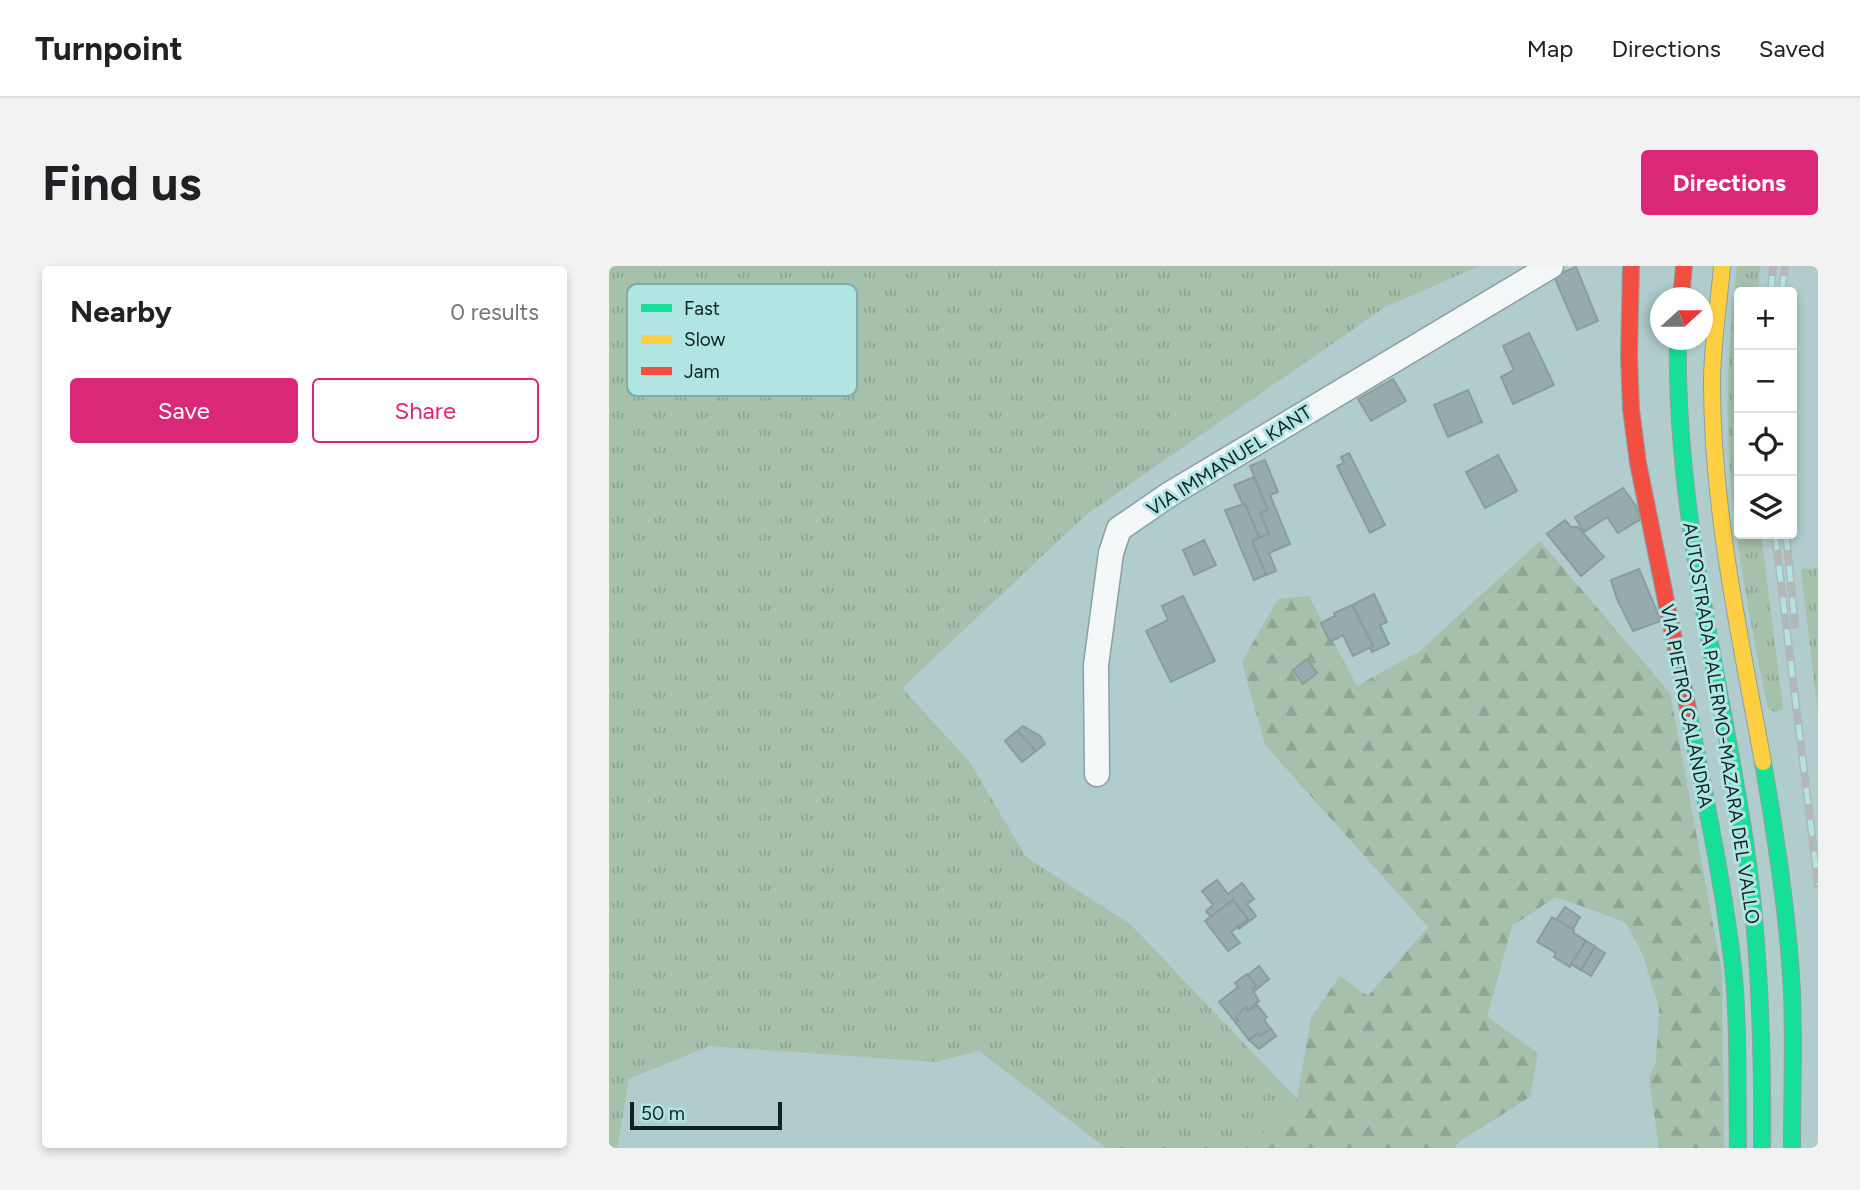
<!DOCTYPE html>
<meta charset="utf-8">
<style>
:root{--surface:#fff;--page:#f2f2f2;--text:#202124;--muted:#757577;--line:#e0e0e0;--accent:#db2777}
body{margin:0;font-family:Figtree,sans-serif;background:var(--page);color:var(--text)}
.controls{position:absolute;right:21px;top:21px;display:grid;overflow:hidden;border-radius:7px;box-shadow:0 4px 10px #0003}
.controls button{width:63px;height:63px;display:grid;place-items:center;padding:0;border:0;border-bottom:2px solid var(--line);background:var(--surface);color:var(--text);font:35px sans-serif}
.compass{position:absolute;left:1041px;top:21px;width:63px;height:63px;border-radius:50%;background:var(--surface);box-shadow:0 4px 10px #0003;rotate:69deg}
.scale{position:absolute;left:21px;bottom:18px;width:152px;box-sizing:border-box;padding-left:7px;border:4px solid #0e2323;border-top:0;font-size:19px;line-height:24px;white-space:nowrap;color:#0e2323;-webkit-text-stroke:5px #b1e5e4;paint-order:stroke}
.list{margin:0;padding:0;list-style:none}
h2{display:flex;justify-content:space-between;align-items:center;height:91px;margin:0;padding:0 28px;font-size:30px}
h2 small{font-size:23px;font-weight:400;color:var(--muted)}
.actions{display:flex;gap:14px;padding:21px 28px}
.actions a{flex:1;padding:16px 0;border:2px solid var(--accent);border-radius:7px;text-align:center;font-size:24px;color:var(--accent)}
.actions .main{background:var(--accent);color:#fff}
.icon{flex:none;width:38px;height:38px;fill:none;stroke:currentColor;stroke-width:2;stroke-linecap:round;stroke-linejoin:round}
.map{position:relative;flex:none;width:1209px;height:882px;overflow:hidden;border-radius:7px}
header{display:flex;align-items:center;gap:42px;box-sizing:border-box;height:98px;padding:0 35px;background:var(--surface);border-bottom:2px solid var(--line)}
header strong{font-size:33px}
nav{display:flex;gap:38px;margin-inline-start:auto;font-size:24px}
.intro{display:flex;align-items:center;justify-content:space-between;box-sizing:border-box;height:168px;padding:0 42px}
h1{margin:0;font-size:49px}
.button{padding:18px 32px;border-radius:7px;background:var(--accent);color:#fff;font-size:24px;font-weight:700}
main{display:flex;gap:42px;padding:0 42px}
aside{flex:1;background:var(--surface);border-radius:7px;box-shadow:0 4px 10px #0003}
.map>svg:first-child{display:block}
</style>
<header>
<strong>Turnpoint</strong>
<nav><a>Map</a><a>Directions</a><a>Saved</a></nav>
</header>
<div class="intro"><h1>Find us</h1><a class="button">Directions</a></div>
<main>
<aside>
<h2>Nearby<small>0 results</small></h2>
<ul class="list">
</ul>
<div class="actions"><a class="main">Save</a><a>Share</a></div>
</aside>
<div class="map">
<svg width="1209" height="882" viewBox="0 0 1209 882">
<defs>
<pattern id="grass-tufts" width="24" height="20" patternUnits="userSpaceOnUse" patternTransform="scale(1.75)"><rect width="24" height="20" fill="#a5c0ab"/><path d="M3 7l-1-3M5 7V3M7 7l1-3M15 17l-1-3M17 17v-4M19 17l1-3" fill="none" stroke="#8da593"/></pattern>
<pattern id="forest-firs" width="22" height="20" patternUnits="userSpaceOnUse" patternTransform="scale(1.75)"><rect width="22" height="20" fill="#a5c0ab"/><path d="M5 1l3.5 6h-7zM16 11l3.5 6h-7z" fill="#8da593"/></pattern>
</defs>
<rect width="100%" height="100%" fill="#b0cccc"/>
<!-- grass -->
<g fill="url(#grass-tufts)">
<path d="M0 0H870L776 41 478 248 293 422 360 495 417 591 521 658 688 833 640 882H497L370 785 326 796 100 780 20 813 8 882H0Z"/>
<path d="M1128 0H1151L1149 26H1130V268H1152L1174 443 1166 446 1159 443C1143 364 1127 284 1121 204 1116 136 1120 68 1128 0Z"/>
<path d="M1209 302V448L1192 303Z"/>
</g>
<!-- forest -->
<path fill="url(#forest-firs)" d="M931 275 1061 427 1113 706 1115 882H1050L1040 812 1047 796 1050 741 1033 687 1016 656 947 631 903 660 878 751 929 787 921 831 851 875 845 882H640L688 833 702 752 731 710 759 730 819 661 656 479 633 396 669 333 700 330 748 420 811 385Z"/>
<!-- building -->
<g fill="#96acac" stroke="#889e9e" stroke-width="2">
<path d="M967 1 989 55 968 64 945 10Z"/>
<path d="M920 67 945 119 904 138 892 111 905 104 894 80Z"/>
<path d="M784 113 797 135 762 155 749 133Z"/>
<path d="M859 124 873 156 839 171 825 139Z"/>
<path d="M740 187 776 259 761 267 728 200 735 197 732 191Z"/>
<path d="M889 189 908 225 876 242 857 206Z"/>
<path d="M656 194 669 226 661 229 681 278 660 287 667 305 657 309 643 275 660 268 651 247 659 244 641 200Z"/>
<path d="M645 211 659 244 651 247 660 268 650 271 636 238 634 239 625 219Z"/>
<path d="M1014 222 1027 240 1032 253 1009 267 998 251 975 266 966 251Z"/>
<path d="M636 238 650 272 643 275 657 309 645 314 616 244Z"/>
<path d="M956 254 962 261H969L995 291 972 310 938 268Z"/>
<path d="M595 274 607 299 585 309 574 284Z"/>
<path d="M1030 303 1052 355 1024 365 1008 333 1002 314Z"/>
<path d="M765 328 778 356 771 359 780 378 763 386 761 382 764 380 743 339Z"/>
<path d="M574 330 606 395 562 416 537 365 559 354 553 340Z"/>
<path d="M743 339 764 380 744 390 734 369 721 376 712 357 726 350 725 347Z"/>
<path d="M698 393 708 407 694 418 684 404Z"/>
<path d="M414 460 431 470 436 478 427 485 408 465Z"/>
<path d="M408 465 427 485 413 496 396 475Z"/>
<path d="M608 614 619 628 633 617 645 633 638 638 647 650 630 663 629 661 639 653 624 634 602 651 597 645 604 639 593 625Z"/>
<path d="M624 634 639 653 622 666 631 677 619 685 596 655Z"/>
<path d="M956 641 971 651 964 663 947 654Z"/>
<path d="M943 651 965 664 964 666 977 675 961 701 945 691 947 687 928 676Z"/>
<path d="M977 675 986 680 972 704 962 698Z"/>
<path d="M986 681 996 687 982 710 972 704Z"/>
<path d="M650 700 660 713 644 726 643 723 647 720 639 709Z"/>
<path d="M638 708 647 720 643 723 650 735 639 745 637 741 627 751 630 755 627 757 610 736 629 721 626 717Z"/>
<path d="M648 739 658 751 655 754 662 763 651 770 649 767 640 774 627 757 630 755 627 751 637 741 639 745Z"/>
<path d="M662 763 667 770 650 783 640 774 649 767 651 770Z"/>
</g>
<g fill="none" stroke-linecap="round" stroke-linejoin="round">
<!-- street casing -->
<g stroke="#8ba0a0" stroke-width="27">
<path id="street" d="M488 508 487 399 502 287 510 263 561 228 942 0"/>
</g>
<!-- fast casing -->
<g stroke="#8ba0a0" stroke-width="18">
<g id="fast">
<path d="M1069 74C1066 245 1111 409 1136 576 1151 678 1154 780 1153 882"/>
<path d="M1079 443C1095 528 1114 614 1124 701 1130 761 1128 822 1129 882"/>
<path d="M1154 496C1167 572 1179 649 1183 726 1185 778 1183 830 1183 882"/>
</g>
</g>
<!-- slow casing -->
<g stroke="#8ba0a0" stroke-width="18">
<path id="slow" d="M1113 0C1110 38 1103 78 1103 117 1103 244 1131 371 1154 496"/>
</g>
<!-- jam casing -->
<g stroke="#8ba0a0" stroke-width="18">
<g id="jam">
<path d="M1022 0 1020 90 1022 143 1029 197 1079 443"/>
<path d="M1072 32 1075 0"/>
</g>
</g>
<!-- street -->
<use href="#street" stroke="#f3f7f7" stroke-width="24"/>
<!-- fast -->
<use href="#fast" stroke="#16e098" stroke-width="16"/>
<!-- slow -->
<use href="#slow" stroke="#ffcf43" stroke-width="16"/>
<!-- jam -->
<use href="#jam" stroke="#f24e42" stroke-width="16"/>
<!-- rail casing -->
<g stroke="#b2b8b8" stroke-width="8">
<g id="rail">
<path d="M1162 26 1164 0"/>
<path d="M1173 26 1176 0"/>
<path d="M1166 268 1209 619"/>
<path d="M1177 268 1186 359"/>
</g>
</g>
<!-- rail -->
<use href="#rail" stroke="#b1e5e4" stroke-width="5" stroke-dasharray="16" stroke-linecap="butt"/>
</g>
<g text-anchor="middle" stroke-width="6" stroke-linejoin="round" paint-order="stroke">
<!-- street labels -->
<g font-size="19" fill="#0e2323" stroke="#b1e5e4">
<text transform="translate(620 194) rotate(-32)" y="7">VIA IMMANUEL KANT</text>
<text transform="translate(1078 440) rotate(79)" y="7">VIA PIETRO CALANDRA</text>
<text transform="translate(1113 457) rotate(81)" y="7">AUTOSTRADA PALERMO-MAZARA DEL VALLO</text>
</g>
</g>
<!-- legend -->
<rect x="18" y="18" width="230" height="112" rx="10" fill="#b1e5e4" stroke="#80abaa" stroke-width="2"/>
<rect x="32" y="38" width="31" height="8" fill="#16e098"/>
<rect x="32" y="69" width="31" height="9" fill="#ffcf43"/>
<rect x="32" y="101" width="31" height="8" fill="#f24e42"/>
<g font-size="19" fill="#0e2323">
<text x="75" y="49">Fast</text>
<text x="75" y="80">Slow</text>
<text x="75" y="112">Jam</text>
</g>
</svg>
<div class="controls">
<button>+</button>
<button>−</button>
<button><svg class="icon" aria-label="locate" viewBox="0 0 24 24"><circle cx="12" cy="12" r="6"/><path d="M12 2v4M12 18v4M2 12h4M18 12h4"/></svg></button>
<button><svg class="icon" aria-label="layers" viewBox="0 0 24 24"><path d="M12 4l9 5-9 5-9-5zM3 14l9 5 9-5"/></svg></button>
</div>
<svg class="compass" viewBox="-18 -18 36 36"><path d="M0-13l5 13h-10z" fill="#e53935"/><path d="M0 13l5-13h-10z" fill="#757577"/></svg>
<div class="scale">50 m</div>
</div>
</main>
